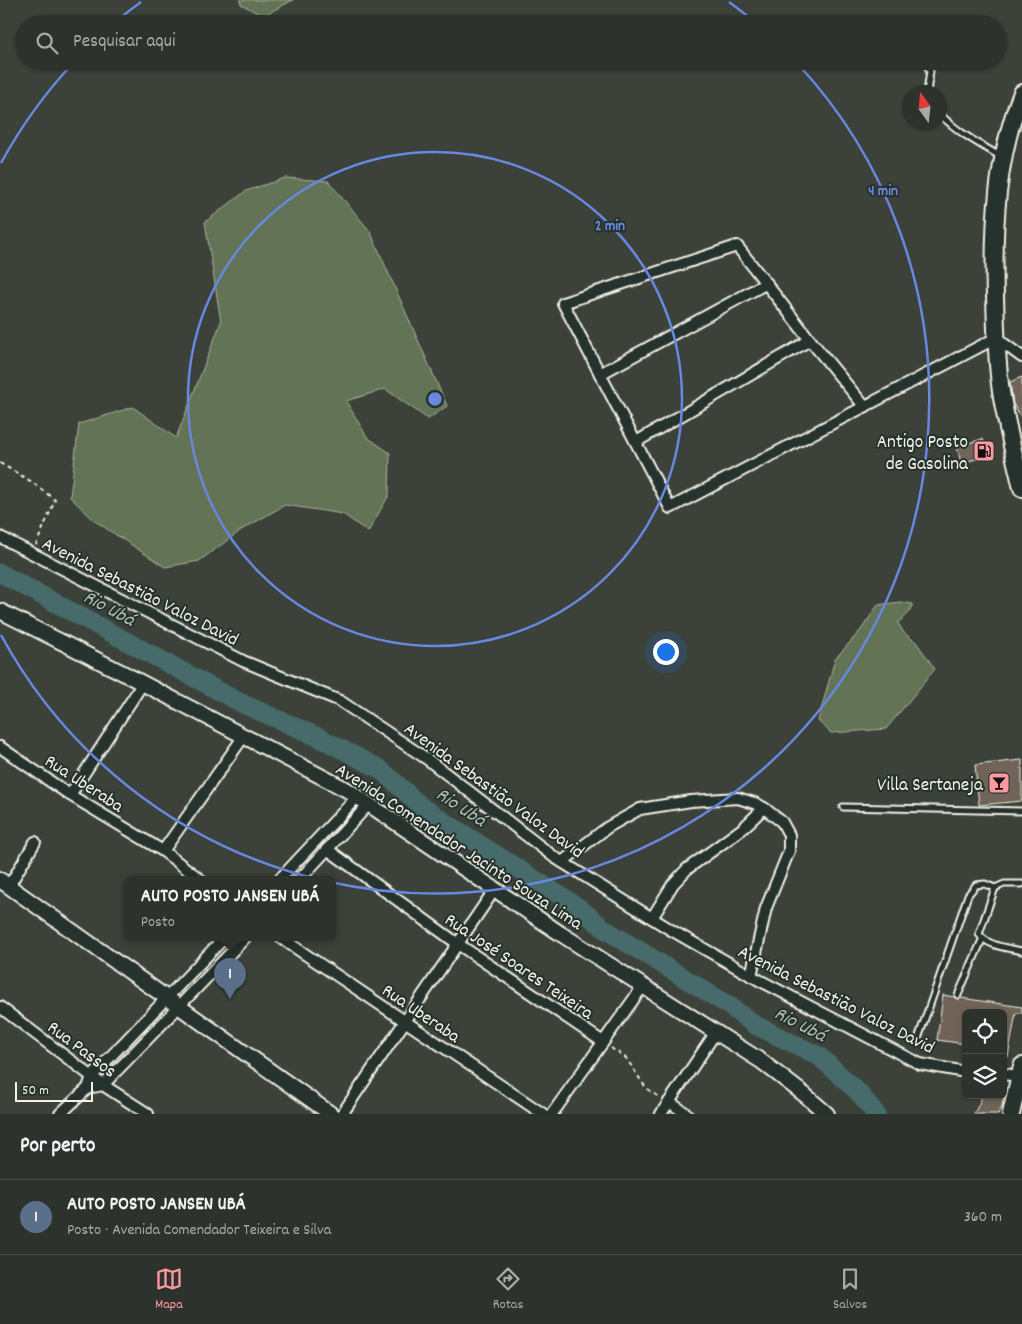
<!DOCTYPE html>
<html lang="pt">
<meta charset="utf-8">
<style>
:root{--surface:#2d322c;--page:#393e38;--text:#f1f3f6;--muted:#a7aaa9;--line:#484d48;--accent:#ff9aa2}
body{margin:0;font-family:Dekko,sans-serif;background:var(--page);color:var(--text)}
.controls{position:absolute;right:15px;bottom:15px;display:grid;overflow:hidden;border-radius:8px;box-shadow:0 1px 4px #0004}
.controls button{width:45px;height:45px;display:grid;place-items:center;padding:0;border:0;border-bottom:1px solid var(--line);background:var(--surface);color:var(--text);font:25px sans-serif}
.compass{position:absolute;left:902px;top:85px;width:45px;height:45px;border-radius:50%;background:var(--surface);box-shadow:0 1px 4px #0004;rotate:345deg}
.scale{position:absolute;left:15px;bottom:12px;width:78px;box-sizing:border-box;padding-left:5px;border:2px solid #f4f1e8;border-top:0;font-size:14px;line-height:18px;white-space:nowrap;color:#f4f1e8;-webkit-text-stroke:4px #26332d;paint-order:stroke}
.you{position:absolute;left:665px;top:651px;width:18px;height:18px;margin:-12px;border:4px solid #fff;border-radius:50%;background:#1a73e8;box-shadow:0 0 0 8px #1a73e833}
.badge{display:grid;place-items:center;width:32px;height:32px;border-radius:50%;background:var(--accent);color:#fff;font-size:16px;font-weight:700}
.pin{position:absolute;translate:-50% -41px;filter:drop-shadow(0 1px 2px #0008)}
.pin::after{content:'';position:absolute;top:26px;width:18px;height:15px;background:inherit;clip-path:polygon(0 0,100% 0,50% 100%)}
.popup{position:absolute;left:124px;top:876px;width:212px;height:65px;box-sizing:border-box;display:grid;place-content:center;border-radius:8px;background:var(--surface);filter:drop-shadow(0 1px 4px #0005);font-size:16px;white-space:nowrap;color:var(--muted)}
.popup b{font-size:19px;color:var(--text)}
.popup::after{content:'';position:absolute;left:50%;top:100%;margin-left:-10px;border:10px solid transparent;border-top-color:var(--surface)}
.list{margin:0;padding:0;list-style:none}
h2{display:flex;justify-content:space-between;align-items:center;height:65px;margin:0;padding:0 20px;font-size:21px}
h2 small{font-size:16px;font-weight:400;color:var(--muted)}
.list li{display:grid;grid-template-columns:32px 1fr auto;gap:15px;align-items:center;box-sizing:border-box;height:75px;padding:0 20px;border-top:1px solid var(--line)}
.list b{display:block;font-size:19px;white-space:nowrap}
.list p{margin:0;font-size:16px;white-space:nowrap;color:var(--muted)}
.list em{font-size:16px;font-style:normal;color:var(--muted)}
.icon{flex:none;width:28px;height:28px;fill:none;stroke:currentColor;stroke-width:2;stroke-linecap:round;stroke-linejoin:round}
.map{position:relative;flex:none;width:1022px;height:1114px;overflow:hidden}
.search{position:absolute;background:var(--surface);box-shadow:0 1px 4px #0004;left:15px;right:15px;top:15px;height:55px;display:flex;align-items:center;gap:12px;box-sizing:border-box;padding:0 18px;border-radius:28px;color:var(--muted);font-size:19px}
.sheet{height:140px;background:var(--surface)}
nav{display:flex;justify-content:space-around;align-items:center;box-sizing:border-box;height:70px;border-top:1px solid var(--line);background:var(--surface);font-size:14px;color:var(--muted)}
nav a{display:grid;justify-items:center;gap:2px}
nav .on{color:var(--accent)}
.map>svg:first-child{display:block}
</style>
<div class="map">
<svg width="1022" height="1114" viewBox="0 0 1022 1114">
<rect width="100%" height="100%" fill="#3c423a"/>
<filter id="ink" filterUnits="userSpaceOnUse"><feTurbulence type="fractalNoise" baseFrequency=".02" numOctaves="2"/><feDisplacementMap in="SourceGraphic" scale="10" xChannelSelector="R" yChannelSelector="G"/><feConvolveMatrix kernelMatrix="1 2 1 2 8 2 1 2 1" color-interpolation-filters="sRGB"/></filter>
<g filter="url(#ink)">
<!-- green -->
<g fill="#637355" stroke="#acb29e">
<path d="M240 0H293L263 16 241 4Z"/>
<path d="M285 178 328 181 370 231 447 406 428 419 385 389 346 401 367 437 390 453 389 495 368 532 343 514 285 505 243 529 199 561 165 567 95 521 70 497 79 424 133 407 176 438 221 322 205 222 246 191Z"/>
<path d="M900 602 913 604 908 614 898 623 904 633 916 642 935 669 886 729 831 733 818 721 835 659 861 630 878 605Z"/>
</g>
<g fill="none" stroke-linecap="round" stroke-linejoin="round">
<!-- river -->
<path stroke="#466a6b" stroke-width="19" d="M0 573 241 703 318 737 380 769 423 808 578 907 606 930 728 1005 755 1025 819 1056 858 1092 876 1114"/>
</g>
<!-- building -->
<g fill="#6f6459" stroke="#f4f1e8">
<path d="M1022 377V419L1013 404 1010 382Z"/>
<path d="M983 439 988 456 961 463 957 446Z"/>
<path d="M1022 760V801L979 805 975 765Z"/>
<path d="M943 995 954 997 957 999 961 998 1022 1007V1013H1016L1008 1057H1003V1013H966V1044L937 1040Z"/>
<path d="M983 1095H1004L1002 1106 998 1114H974Z"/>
</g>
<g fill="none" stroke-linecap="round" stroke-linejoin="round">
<!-- lane casing -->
<g stroke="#f4f1e8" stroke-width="9">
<g id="lane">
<path d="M924 61 930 71 927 92"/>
<path d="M940 114C957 132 979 144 1000 156"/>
<path d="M843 807 1022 811"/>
<path d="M1022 884H1004L995 888 979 934C987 946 1008 948 1022 951"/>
<path d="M958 995 982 940"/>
<path d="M919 1036 968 895 976 885 985 884 995 888"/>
</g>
</g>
<!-- street casing -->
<g stroke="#f4f1e8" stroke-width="14">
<g id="street">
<path d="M600 374 767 283"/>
<path d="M865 407 810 340 737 246 563 303 670 508 996 338 1022 357"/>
<path d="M636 442 810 340"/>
<path d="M0 537 243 661 340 701 427 759 554 857 671 930 757 979 920 1064 966 1072"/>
<path d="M0 747 70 795 163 851 201 880"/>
<path d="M70 795 143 683"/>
<path d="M327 849 458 944 603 1042"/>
<path d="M163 851 244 736"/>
<path d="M562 862 608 827 640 809 691 801 738 798 757 804 764 808 782 822 789 835V851L766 908 751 976"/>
<path d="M279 880 357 797"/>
<path d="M299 880 369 804"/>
<path d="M9 886 35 842"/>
<path d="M652 918 673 884 687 869 742 829 764 808"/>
<path d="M281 938 543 1114"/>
<path d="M0 1007 103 1085 148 1114"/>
<path d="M1003 1074 1020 1076"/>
<path d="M88 1088 103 1085 245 938"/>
<path d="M669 1102 687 1114"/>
<path d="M60 1114 88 1088 92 1076 224 938"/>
<path d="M342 1114 495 889"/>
<path d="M552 1114 643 986"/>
<path d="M661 1114 716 1032"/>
</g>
</g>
<!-- secondary casing -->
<g stroke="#f4f1e8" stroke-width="18">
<g id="secondary">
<path d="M0 611 125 674 349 791 561 934 761 1061 805 1095 827 1114"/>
<path d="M0 880 331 1114"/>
</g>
</g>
<!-- primary casing -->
<g stroke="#f4f1e8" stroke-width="20">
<g id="primary">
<path d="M1022 93C996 158 993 226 995 296 996 327 996 359 1001 391 1006 423 1014 455 1022 488"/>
<path d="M1011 1114 1022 1066"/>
</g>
</g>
<!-- path -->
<g stroke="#f4f1e8" stroke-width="2" stroke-dasharray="4 4" stroke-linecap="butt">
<path d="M0 463 32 482 55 500 36 545"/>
<path d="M611 1048 626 1058 646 1088 659 1097"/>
</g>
<!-- lane -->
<use href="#lane" stroke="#26332d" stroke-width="5"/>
<!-- street -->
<use href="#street" stroke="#26332d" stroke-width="10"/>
<!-- secondary -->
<use href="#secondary" stroke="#26332d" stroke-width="14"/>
<!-- primary -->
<use href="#primary" stroke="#26332d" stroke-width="16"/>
</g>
</g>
<!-- distance rings -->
<g fill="none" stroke="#6887de" stroke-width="2.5">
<circle cx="435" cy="399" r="247"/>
<path d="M1 163A494 494 0 0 1 74 62M114 23A494 494 0 0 1 141 2M729 2A494 494 0 0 1 756 23M796 62A494 494 0 1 1 1 635"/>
</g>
<!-- icons -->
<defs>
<g id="fuel-square" transform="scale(1.125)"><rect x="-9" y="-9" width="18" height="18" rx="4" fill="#ff9aa2" stroke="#26332d"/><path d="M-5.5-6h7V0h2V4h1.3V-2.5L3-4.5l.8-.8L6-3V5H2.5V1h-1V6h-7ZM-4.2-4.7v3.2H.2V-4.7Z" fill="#111"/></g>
<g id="bar-square" transform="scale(1.125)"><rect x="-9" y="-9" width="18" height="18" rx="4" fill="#ff9aa2" stroke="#26332d"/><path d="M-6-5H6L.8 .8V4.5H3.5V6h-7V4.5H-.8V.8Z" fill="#111"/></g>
</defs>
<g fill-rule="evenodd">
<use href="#fuel-square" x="984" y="451"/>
<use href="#bar-square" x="999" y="783"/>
</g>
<g text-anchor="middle" stroke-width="4" stroke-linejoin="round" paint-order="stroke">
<!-- poi labels -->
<g font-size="19" fill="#f4f1e8" stroke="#26332d" text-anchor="end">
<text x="968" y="447">Antigo Posto<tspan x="968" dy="22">de Gasolina</tspan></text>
<text x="983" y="790">Villa Sertaneja</text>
</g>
<!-- street labels -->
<g font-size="19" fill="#f4f1e8" stroke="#26332d">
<text transform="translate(141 590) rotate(27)" y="7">Avenida Sebastião Valoz David</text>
<text transform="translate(85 782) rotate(33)" y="7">Rua Uberaba</text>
<text transform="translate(495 789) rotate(36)" y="7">Avenida Sebastião Valoz David</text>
<text transform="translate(460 845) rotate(33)" y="7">Avenida Comendador Jacinto Souza Lima</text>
<text transform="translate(520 965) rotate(34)" y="7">Rua José Soares Teixeira</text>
<text transform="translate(837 998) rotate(27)" y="7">Avenida Sebastião Valoz David</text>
<text transform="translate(422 1012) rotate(34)" y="7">Rua Uberaba</text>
<text transform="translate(83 1048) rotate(37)" y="7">Rua Passos</text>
</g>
<!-- water labels -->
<g font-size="20" font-style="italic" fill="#aebbb6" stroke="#26332d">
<text transform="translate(110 607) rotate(28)" y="7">Rio Ubá</text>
<text transform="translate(462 806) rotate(33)" y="7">Rio Ubá</text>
<text transform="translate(801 1023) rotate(27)" y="7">Rio Ubá</text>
</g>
</g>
<circle cx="435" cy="399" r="8" fill="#6887de" stroke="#26332d" stroke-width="2.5"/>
<g font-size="15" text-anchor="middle" font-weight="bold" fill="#6887de" stroke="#26332d" stroke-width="4" stroke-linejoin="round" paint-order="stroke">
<text x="883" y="195">4 min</text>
<text x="610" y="230">2 min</text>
</g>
</svg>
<div class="controls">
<button><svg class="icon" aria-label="locate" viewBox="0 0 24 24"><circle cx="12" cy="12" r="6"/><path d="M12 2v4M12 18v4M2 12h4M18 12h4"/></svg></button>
<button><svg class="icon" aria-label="layers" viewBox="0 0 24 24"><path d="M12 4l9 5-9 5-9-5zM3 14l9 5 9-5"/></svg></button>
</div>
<svg class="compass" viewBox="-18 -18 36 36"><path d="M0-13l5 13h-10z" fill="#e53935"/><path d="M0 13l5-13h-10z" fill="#a7aaa9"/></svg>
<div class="scale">50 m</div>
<div class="you"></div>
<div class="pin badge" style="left:230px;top:999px;background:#5c6f8a">1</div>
<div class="popup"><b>AUTO POSTO JANSEN UBÁ</b>Posto</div>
<div class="search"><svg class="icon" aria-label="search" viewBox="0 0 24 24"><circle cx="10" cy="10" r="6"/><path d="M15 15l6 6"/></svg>Pesquisar aqui</div>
</div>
<section class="sheet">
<h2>Por perto<small></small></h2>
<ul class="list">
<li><span class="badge" style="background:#5c6f8a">1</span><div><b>AUTO POSTO JANSEN UBÁ</b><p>Posto · Avenida Comendador Teixeira e Silva</p></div><em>360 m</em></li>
</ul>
</section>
<nav>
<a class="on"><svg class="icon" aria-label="map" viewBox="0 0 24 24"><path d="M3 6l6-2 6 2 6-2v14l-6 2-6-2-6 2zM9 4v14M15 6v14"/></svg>Mapa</a>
<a><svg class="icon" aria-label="directions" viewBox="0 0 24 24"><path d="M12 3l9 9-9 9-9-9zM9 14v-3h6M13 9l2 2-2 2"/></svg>Rotas</a>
<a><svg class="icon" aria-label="saved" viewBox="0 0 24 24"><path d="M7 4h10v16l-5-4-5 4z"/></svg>Salvos</a>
</nav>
